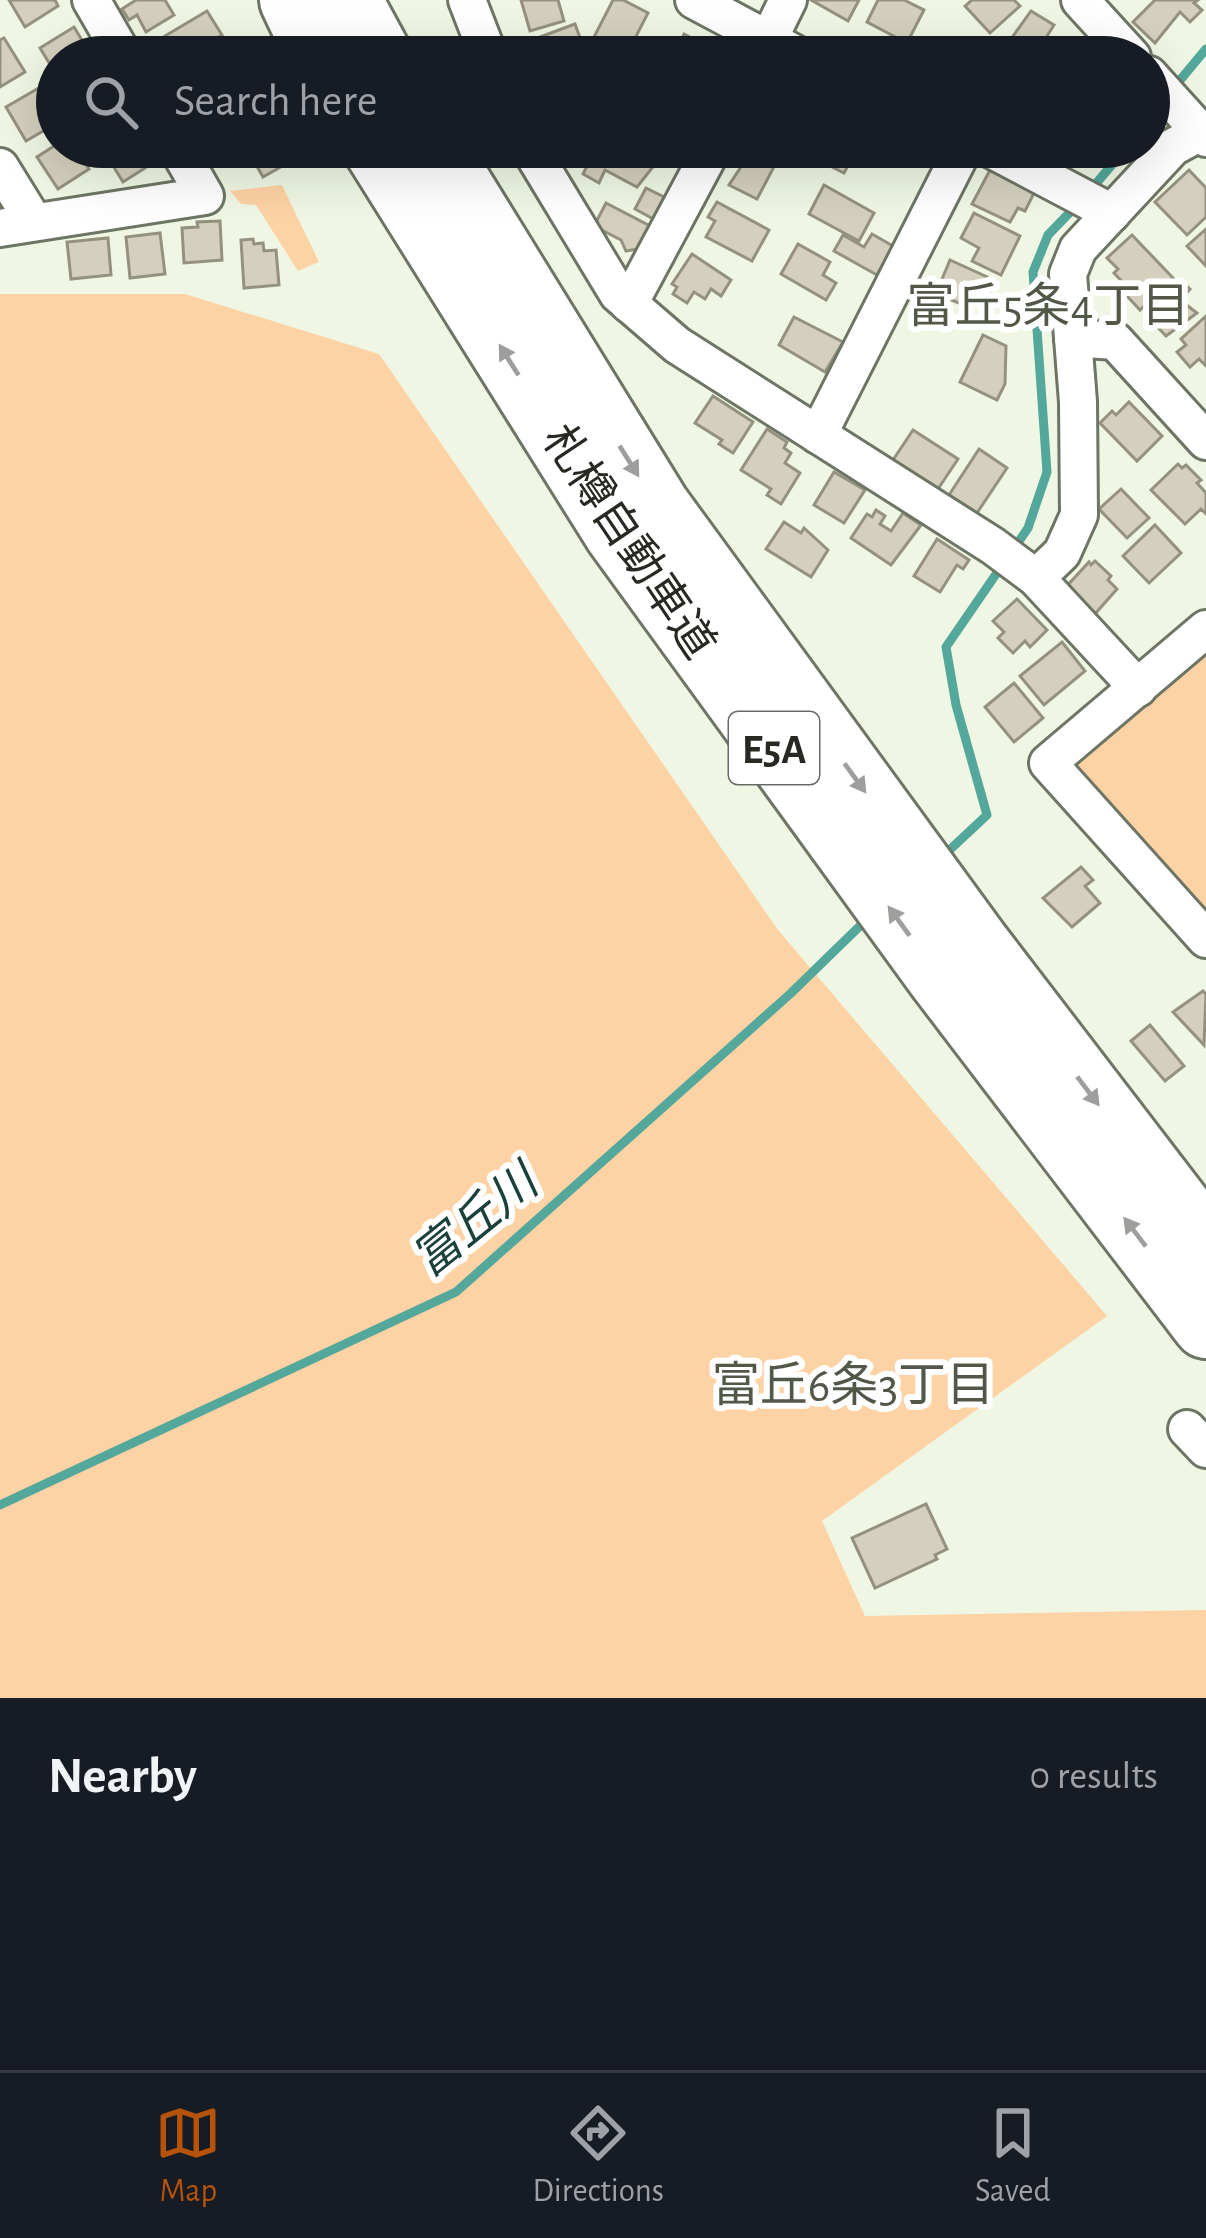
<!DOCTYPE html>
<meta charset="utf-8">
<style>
:root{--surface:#171b24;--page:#242831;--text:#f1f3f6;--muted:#9ea1a6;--line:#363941;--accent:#b45309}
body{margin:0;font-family:"Alegreya Sans","Noto Sans JP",sans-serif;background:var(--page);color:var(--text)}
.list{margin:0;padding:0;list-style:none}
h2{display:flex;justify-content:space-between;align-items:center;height:156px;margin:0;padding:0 48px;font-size:51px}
h2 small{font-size:39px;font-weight:400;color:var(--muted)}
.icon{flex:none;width:66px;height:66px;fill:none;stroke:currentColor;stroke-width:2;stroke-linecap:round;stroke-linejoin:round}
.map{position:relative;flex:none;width:1206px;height:1698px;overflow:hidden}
.search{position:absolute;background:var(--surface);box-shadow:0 12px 48px #0002;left:36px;right:36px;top:36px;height:132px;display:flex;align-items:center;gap:30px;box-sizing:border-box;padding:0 42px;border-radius:66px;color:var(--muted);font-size:45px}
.sheet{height:372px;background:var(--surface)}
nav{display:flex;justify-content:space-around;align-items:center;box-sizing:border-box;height:168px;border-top:3px solid var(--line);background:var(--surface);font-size:33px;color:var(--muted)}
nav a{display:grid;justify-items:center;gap:6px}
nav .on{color:var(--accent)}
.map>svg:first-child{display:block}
</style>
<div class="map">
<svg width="1206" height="1698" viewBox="0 0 1206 1698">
<rect width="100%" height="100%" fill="#eff7e4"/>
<!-- green -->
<g fill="#fdd2a4">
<path d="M282 185 319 262 298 271 256 205 241 204 230 191Z"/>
<path d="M0 294H185L379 354 778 930 1107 1316 822 1521 865 1616 1206 1610V1698H0Z"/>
<path d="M1206 652V917L1072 765Z"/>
</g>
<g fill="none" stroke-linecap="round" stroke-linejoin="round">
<!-- stream -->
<g stroke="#53a79b" stroke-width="9">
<path d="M1171 91 1206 49"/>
<path d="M1088 193 1127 147"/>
<path d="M1013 550 1028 528 1047 472 1033 272 1048 235 1077 205"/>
<path d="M942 857 987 815 956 705 946 647 1003 564"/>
<path d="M0 1505 456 1292 790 994 863 923"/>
</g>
</g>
<!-- building -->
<g fill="#d4d0bd" stroke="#94917e" stroke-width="3">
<path d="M9 0H55L58 6 25 27Z"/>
<path d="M136 0H165L174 15 146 32 137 15 129 20 122 9Z"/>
<path d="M521 0H558L564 21 530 31Z"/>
<path d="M613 0H623L648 13 626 56 593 39Z"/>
<path d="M811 0H859L848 21Z"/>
<path d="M878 0H904L924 10 907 43 867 22Z"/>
<path d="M972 0H1014L1020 6 990 33 965 6Z"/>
<path d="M1155 0H1198L1194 3 1202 10 1190 22 1180 12 1155 43 1133 22Z"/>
<path d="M207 11 222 35 186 57H178L165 36Z"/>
<path d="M1031 11 1054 25 1047 36 1079 57H1014L1003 50Z"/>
<path d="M575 24 587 57H547L540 37Z"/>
<path d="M74 27 92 57H57V76L40 48Z"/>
<path d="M684 34 722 54 720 57H673Z"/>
<path d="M4 38 25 72 0 87V40Z"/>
<path d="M931 39 952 50 948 57H922Z"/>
<path d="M37 89 57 123 26 141 6 107Z"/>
<path d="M57 144 75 147 89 169 58 189 37 157Z"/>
<path d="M111 147H147L156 161 123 182 104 151Z"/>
<path d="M246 147H294L300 156 263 177Z"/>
<path d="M601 147H626L656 163 637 187 605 170 599 183 583 174 596 148Z"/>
<path d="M815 147H858L844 173 811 156Z"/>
<path d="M753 149 777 161 757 199 729 185Z"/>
<path d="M990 170 1034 193 1025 211 1018 208 1010 222 972 204Z"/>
<path d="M1189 170 1206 188V217L1187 235 1155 202Z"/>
<path d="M824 185 874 213 859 241 809 214Z"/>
<path d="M646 188 666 198 655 220 635 209Z"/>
<path d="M717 202 769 230 752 261 706 237 715 221 708 217Z"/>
<path d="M606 203 650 226 638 249 626 251 621 240 594 226Z"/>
<path d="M974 213 1020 236 1001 275 972 261 979 248 961 238Z"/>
<path d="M220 221 222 260 184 263 182 228 198 227 197 222Z"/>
<path d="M1206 229V266L1187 246Z"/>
<path d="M160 233 165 274 130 278 126 237Z"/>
<path d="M872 234 893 246 877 275 834 251 843 235 864 247Z"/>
<path d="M1132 235 1173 278 1140 310 1127 296 1131 291 1114 273 1118 269 1107 258Z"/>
<path d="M108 238 111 275 71 279 67 242Z"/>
<path d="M253 239 254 244 263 243 264 251 276 250 279 285 244 288 241 240Z"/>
<path d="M798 244 830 262 823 275 836 283 826 300 781 274Z"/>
<path d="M692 254 731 280 721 296 711 289 705 299 694 292 687 303 673 294 677 287 672 284Z"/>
<path d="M950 260 996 281 987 300 971 293 961 304 942 296 948 282 942 279Z"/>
<path d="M1182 282 1190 289 1180 300 1197 313 1166 336 1147 316Z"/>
<path d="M1206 316V366L1199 359 1190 367 1177 352 1186 345 1181 339Z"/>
<path d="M794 317 843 342 825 372 779 345Z"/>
<path d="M983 335 1006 346 1005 384 997 400 960 382Z"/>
<path d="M713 396 753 422 733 453 719 444 722 440 695 423Z"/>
<path d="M1129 402 1162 436 1137 461 1100 423 1112 411 1116 415Z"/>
<path d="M767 429 787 442 784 448 791 453 785 463 800 473 781 504 767 495 771 489 741 470Z"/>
<path d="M913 430 958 459 938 489 893 460Z"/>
<path d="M979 449 1007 468 977 513 949 495Z"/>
<path d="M1178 464 1182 468 1186 465 1201 480 1197 483 1206 493V514L1201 509 1185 524 1151 490Z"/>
<path d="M834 472 865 490 844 523 814 505Z"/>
<path d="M1121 489 1149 518 1127 538 1099 509Z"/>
<path d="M876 510 885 516 880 524 891 531 903 513 921 525 891 565 851 538 867 514 872 517Z"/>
<path d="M784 522 801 533 804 528 828 550 811 577 766 549Z"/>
<path d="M1155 525 1181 553 1149 583 1123 556Z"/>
<path d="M937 539 969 560 963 569 957 565 940 592 914 576Z"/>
<path d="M1095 561 1111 576 1108 580 1117 589 1094 615 1065 588 1089 562 1091 565Z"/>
<path d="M1017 599 1047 630 1030 647 1025 641 1013 653 998 638 1004 632 993 621Z"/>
<path d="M1062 642 1085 671 1044 705 1020 676Z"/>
<path d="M1014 683 1043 718 1014 742 985 707Z"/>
<path d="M1081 867 1093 880 1085 886 1100 903 1072 927 1043 898Z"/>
<path d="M1203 991 1206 994 1204 1045 1173 1012Z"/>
<path d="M1150 1025 1184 1066 1165 1081 1131 1041Z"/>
<path d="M926 1504 947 1549 935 1555 937 1559 875 1588 852 1538Z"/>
</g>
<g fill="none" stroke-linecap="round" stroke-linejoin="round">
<!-- minor casing -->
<g stroke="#6d7564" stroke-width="42">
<g id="minor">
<path d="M91 0 124 57"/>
<path d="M467 0 489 57"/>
<path d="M694 0 801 57"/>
<path d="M1080 0 1132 57"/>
<path d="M760 57 788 0"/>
<path d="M1149 75 1206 138"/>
<path d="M529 147 618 294 677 345 993 546 1036 578 1138 688"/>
<path d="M987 147 1112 213"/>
<path d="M0 167 34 222"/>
<path d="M0 228 205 196 177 147"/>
<path d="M629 304 713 147"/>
<path d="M1073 338 1115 341 1206 441"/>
<path d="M818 435 964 147"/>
<path d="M1036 578 1062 553 1079 515 1078 402 1068 274 1078 249 1173 147 1206 129"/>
<path d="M1206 629 1048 763 1206 939"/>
<path d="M1187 1429 1206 1449"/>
</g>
</g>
<!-- motorway casing -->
<g stroke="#6d7564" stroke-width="72">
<g id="motorway">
<path d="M293 0 320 57"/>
<path d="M348 0 379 57"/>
<path d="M376 147 617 532 942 979 1206 1325"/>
<path d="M435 147 657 507 976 944 1206 1244"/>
</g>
</g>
<!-- minor -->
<use href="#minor" stroke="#fff" stroke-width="36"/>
<!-- motorway -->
<use href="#motorway" stroke="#fff" stroke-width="66"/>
</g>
<!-- one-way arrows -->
<defs><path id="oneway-solid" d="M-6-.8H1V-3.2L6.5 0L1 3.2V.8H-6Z" transform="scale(3)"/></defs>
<g fill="#9e9f9c">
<use href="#oneway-solid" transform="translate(509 360) rotate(-122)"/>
<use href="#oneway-solid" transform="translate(629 461) rotate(58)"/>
<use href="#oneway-solid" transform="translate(855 778) rotate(54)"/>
<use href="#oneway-solid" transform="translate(899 921) rotate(-126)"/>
<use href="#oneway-solid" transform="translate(1088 1091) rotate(53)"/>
<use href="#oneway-solid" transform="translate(1135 1232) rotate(-127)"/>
</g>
<g text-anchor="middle" stroke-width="12" stroke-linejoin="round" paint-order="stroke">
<!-- shield labels -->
<rect fill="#fff" stroke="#686a65" stroke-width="3" x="729" y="712" width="90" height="72" rx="9"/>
<g font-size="42" font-weight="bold" fill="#272a23">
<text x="774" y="763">E5A</text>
</g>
<!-- street labels -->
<g font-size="45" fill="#272a23" stroke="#fff">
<text transform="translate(630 541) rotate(56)" y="16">札樽自動車道</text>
</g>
<!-- neighbourhood labels -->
<g font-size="48" fill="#515848" stroke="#fff">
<text x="1048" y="322">富丘5条4丁目</text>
<text x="853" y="1401">富丘6条3丁目</text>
</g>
<!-- water labels -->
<g font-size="48" font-style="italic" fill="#1a413c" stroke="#fff">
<text transform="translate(474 1220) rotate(-39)" y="17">富丘川</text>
</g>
</g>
</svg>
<div class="search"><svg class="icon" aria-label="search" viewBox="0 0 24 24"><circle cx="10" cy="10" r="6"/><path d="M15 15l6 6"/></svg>Search here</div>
</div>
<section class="sheet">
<h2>Nearby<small>0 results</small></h2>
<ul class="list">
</ul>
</section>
<nav>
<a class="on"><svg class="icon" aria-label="map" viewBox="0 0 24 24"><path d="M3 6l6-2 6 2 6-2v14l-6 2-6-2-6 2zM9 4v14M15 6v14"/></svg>Map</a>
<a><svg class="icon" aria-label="directions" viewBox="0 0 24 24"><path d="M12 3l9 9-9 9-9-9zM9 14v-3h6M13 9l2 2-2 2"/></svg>Directions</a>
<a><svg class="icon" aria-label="saved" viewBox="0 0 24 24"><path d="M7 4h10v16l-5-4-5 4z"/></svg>Saved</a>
</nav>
